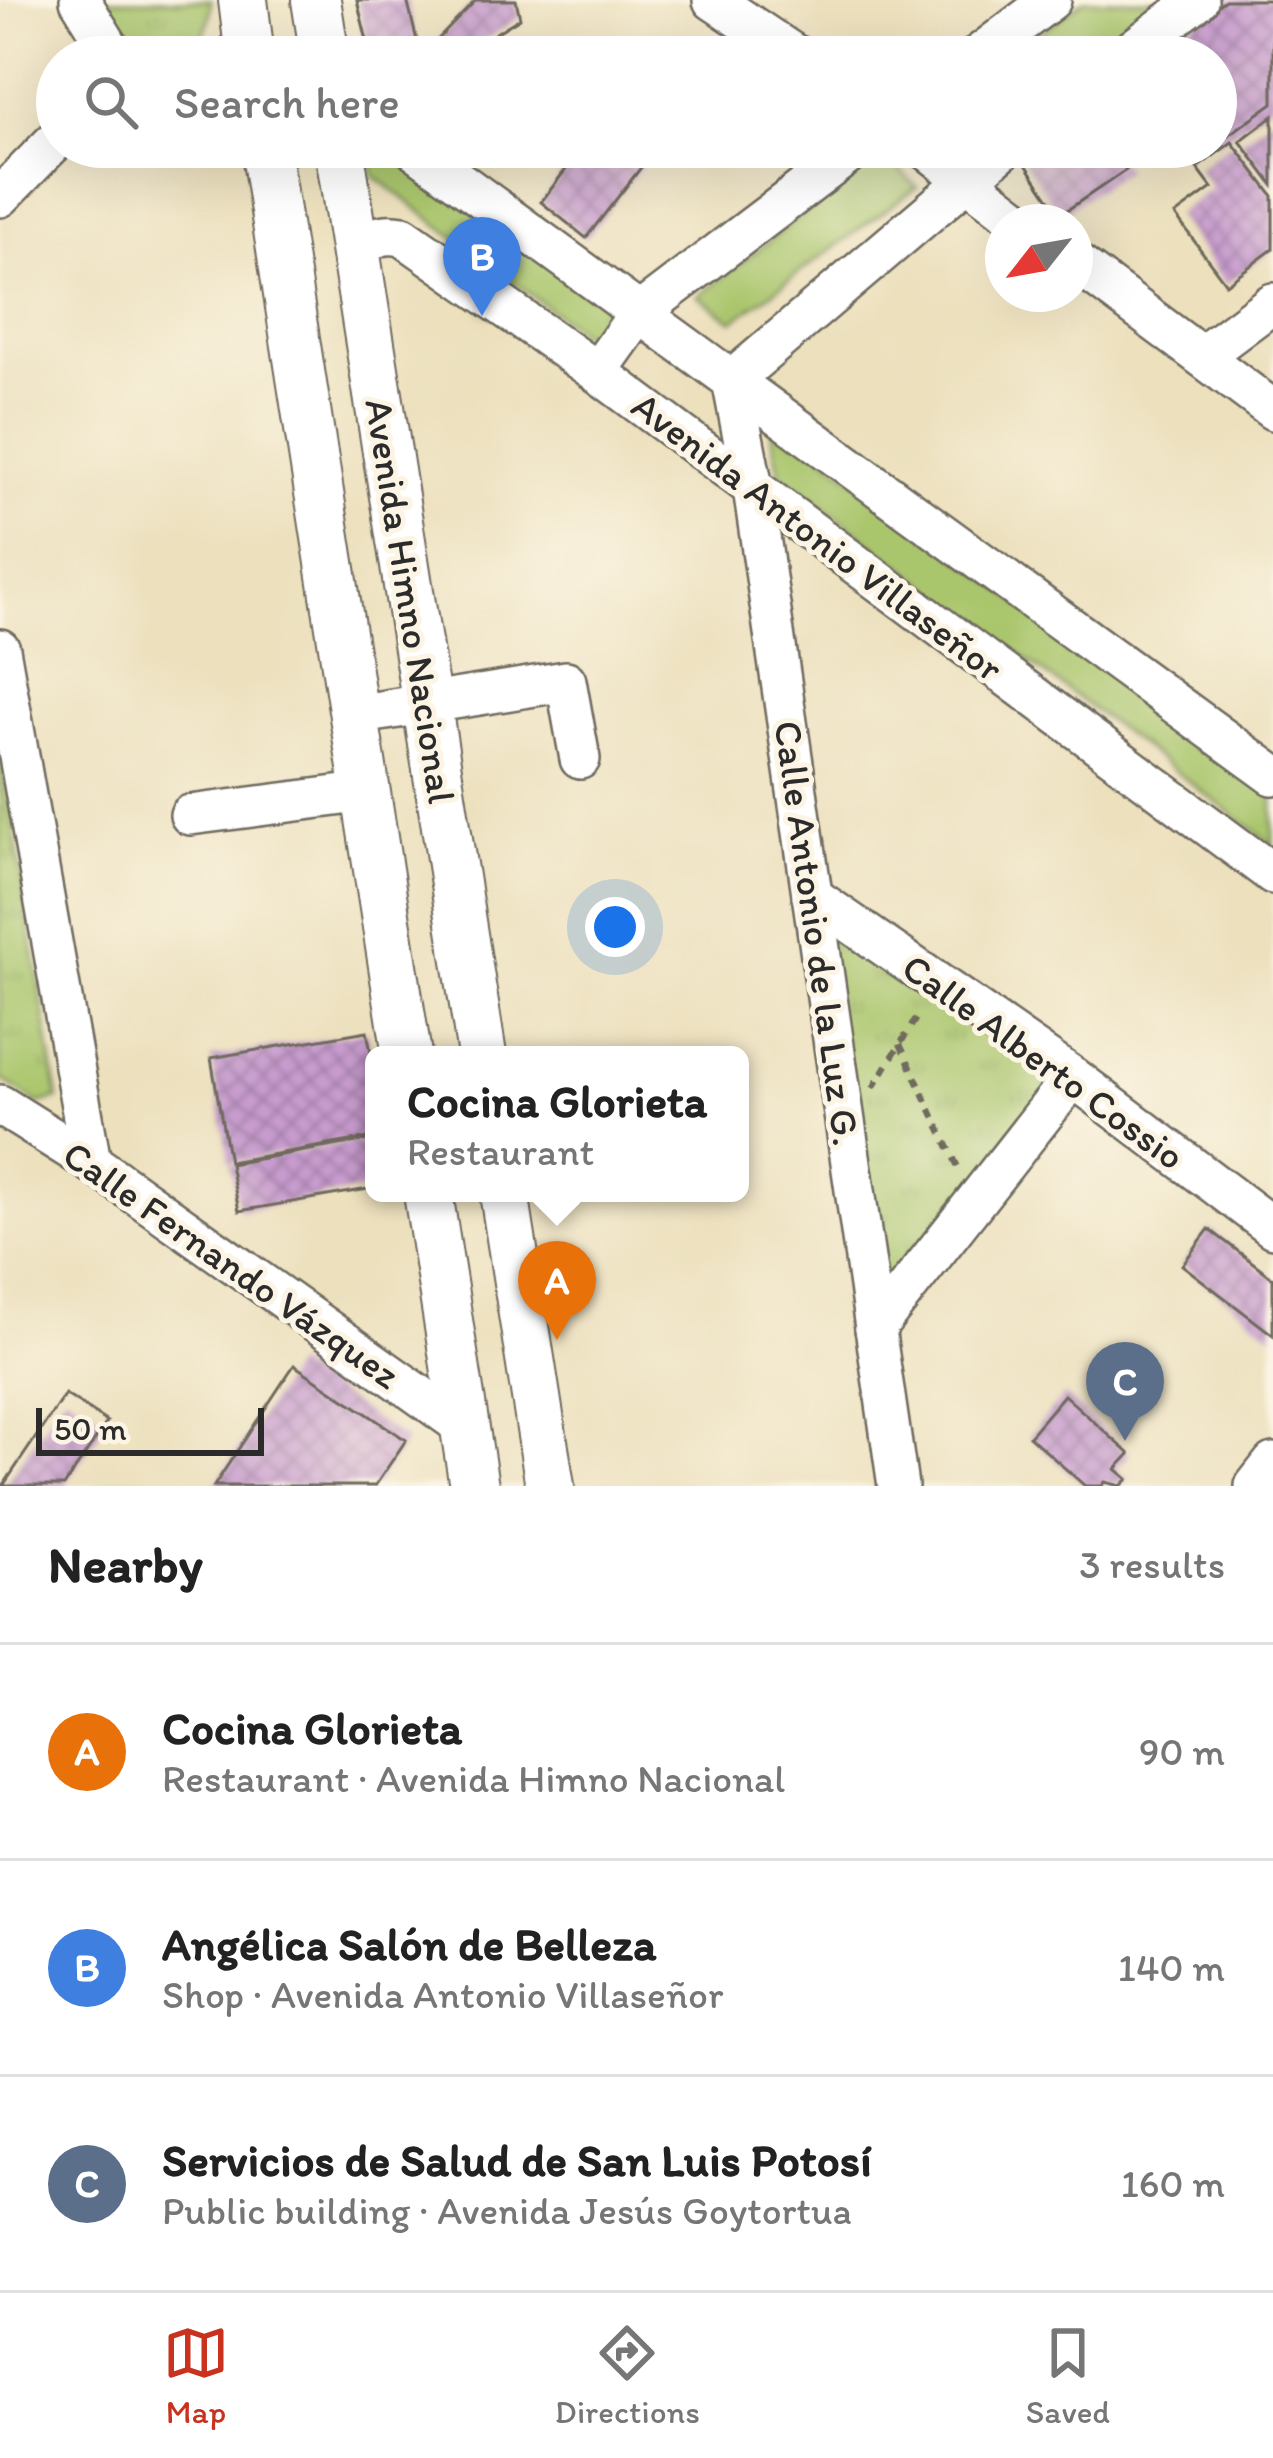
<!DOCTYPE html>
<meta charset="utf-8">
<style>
:root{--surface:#fff;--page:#f2f2f2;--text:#222;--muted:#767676;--line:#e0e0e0;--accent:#c8321e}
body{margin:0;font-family:Itim,sans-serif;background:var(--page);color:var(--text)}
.compass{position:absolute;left:985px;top:204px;width:108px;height:108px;border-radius:50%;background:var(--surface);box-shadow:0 12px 48px #0002;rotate:239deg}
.scale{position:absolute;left:36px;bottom:30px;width:228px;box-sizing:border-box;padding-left:12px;border:6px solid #2b2b2b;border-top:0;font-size:33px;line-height:42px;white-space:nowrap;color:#2b2b2b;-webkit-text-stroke:9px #fcf5e5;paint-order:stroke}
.you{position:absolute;left:615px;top:927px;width:42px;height:42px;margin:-30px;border:9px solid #fff;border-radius:50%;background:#1a73e8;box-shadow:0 0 0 18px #1a73e833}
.badge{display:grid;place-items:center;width:78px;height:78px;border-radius:50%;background:var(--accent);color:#fff;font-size:39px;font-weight:700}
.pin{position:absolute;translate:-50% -99px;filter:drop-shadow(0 3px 6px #0008)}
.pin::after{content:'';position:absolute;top:63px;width:42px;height:36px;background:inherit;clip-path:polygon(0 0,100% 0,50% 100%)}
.popup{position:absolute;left:365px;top:1046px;width:384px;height:156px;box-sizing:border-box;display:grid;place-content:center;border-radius:18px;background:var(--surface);filter:drop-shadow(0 3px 9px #0005);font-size:39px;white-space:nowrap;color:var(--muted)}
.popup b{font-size:45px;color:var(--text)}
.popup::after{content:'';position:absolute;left:50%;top:100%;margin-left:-24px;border:24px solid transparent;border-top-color:var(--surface)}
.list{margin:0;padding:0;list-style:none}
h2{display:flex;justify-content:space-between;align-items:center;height:156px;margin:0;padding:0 48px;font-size:51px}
h2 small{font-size:39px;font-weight:400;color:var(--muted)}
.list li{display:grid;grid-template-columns:78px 1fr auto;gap:36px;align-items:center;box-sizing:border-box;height:216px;padding:0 48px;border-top:3px solid var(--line)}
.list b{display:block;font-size:45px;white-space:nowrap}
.list p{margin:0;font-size:39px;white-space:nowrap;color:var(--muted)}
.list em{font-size:39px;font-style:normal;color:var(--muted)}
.icon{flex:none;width:66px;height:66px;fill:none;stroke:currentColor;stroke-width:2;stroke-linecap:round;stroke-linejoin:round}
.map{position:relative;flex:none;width:1273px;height:1486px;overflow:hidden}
.search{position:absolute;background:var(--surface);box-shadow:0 12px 48px #0002;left:36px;right:36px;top:36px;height:132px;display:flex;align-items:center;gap:30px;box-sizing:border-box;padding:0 42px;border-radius:66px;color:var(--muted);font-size:45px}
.sheet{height:804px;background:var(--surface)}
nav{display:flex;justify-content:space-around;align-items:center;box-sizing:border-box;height:168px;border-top:3px solid var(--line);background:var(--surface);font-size:33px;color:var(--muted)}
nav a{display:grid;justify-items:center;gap:6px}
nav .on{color:var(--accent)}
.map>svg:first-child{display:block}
</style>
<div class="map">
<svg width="1273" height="1486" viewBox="0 0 1273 1486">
<defs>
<pattern id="park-tufts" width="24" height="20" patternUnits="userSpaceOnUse" patternTransform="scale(3)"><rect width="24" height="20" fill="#aac66d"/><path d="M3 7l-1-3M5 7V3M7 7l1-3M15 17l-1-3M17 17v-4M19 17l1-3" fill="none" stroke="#92aa5f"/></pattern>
<pattern id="building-cross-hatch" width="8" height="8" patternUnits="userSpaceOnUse" patternTransform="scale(3)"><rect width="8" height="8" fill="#c79bce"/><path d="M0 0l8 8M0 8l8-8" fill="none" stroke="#a27fa7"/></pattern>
</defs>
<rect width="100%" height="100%" fill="#fcf5e5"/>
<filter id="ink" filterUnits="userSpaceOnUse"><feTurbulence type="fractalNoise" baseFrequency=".00833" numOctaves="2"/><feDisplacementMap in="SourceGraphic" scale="24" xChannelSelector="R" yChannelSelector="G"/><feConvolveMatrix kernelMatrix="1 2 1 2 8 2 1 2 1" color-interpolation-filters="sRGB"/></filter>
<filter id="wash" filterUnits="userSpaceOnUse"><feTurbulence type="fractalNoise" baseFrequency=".004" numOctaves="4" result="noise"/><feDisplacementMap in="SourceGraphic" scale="48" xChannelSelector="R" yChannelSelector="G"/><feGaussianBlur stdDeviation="2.7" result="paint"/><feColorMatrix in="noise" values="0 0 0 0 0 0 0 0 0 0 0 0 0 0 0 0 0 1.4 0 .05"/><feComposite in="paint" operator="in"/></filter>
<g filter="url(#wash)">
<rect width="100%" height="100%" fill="#ece0bd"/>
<!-- green -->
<g fill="#aac66d" stroke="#6a784c" stroke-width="3">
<path d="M1084 0H1173L1099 57H1007Z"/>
<path d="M369 147H405L611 295 589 339 374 176Z"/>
<path d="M882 154 917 187 733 321 698 296Z"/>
<path d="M768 414 1273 794V845L780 474Z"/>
</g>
<!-- park -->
<g fill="url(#park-tufts)" stroke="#6a784c" stroke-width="3">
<path d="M94 0H211C207 94 131 38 94 0Z"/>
<path d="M0 746 58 1099 38 1104 0 1078Z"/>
<path d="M812 896 1073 1077 875 1329Z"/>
</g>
<g id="blocks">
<!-- building -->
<g fill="url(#building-cross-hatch)">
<path d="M357 0H407L421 57 476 0H516L520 18 457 57H371Z"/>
<path d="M1225 0H1273V103L1216 144V57H1146Z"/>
<path d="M1273 116V185L1240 141Z"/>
<path d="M1232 142 1273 196V249L1226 284 1175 215 1212 188 1197 168Z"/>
<path d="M583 147H657L586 238 541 202Z"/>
<path d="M1042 147H1111L1126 170 1060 215 1023 160Z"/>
<path d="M367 1031 374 1069V1137L229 1162 211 1058Z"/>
<path d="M374 1139V1188L239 1211 230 1164Z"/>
<path d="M1209 1229 1273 1278V1335L1182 1265Z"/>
<path d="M294 1365 406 1440 375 1486H214Z"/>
<path d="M65 1394 107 1422 64 1486H3Z"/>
<path d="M1064 1395 1130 1454 1116 1469 1128 1479 1121 1486 1105 1482 1102 1486H1085L1029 1436Z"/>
</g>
</g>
</g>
<g filter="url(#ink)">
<use href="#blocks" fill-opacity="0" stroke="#6f6a5e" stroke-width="3"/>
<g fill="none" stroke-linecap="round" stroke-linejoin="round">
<!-- minor casing -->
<g stroke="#6f6a5e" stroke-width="44">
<g id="minor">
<path d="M80 0 115 57"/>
<path d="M713 0 798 57"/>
<path d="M976 57 1051 0"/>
<path d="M1123 57 1198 0"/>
<path d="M412 147 1273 775"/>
<path d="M924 147 1021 222"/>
<path d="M0 197 57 139"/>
<path d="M357 253C372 237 381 232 403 236L597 372 1273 874"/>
<path d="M1075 262 1273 410"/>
<path d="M1202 356 1273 303"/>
<path d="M597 372 639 313 858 147"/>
<path d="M0 649 91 1162"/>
<path d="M355 715 566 681 580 759"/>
<path d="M190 815 367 792"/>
<path d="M812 896 1073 1077 1273 1228"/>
<path d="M0 1105 91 1162 463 1426"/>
<path d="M875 1329 1073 1077"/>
<path d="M898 1486 753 488 732 380 1006 147"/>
<path d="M1255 1486 1273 1463"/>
</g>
</g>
<!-- major casing -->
<g stroke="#6f6a5e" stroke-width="52">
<g id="major">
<path d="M243 0 250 57"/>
<path d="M316 0 325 57"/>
<path d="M265 147 407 1055"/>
<path d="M339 147 482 1055"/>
<path d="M428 1193 474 1486"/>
<path d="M504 1193 550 1486"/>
</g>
</g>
<!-- path -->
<g stroke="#6f6a5e" stroke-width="6" stroke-dasharray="9 9" stroke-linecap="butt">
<path d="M900 1044 958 1167"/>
<path d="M873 1088 920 1012"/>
</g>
<!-- minor -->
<use href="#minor" stroke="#fff" stroke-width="39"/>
<!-- major -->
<use href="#major" stroke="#fff" stroke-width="48"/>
</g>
</g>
<g text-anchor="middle" stroke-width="10" stroke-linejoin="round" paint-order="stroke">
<!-- street labels -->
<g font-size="39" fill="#2b2b2b" stroke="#fcf5e5">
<text transform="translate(818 536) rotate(37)" y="14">Avenida Antonio Villaseñor</text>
<text transform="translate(411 601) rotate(81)" y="14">Avenida Himno Nacional</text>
<text transform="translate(818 933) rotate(82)" y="14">Calle Antonio de la Luz G.</text>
<text transform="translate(1044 1061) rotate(36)" y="14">Calle Alberto Cossio</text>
<text transform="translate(232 1264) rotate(35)" y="14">Calle Fernando Vázquez</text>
</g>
</g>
</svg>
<svg class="compass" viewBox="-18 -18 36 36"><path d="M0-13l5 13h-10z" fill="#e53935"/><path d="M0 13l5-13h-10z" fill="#767676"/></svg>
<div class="scale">50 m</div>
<div class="you"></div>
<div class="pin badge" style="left:557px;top:1340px;background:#e8710a">A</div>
<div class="popup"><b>Cocina Glorieta</b>Restaurant</div>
<div class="pin badge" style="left:482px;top:316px;background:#3f7fe0">B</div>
<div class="pin badge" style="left:1125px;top:1441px;background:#5c6f8a">C</div>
<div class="search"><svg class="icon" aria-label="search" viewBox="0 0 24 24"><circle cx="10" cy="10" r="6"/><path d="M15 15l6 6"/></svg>Search here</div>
</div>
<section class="sheet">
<h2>Nearby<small>3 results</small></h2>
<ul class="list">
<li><span class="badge" style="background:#e8710a">A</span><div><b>Cocina Glorieta</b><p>Restaurant · Avenida Himno Nacional</p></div><em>90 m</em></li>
<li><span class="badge" style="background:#3f7fe0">B</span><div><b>Angélica Salón de Belleza</b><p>Shop · Avenida Antonio Villaseñor</p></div><em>140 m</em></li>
<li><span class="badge" style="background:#5c6f8a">C</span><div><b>Servicios de Salud de San Luis Potosí</b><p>Public building · Avenida Jesús Goytortua</p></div><em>160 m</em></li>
</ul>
</section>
<nav>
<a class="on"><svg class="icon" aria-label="map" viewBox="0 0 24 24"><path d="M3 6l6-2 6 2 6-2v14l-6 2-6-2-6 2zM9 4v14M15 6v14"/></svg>Map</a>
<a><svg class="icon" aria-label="directions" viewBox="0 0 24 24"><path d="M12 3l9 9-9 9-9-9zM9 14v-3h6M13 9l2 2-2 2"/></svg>Directions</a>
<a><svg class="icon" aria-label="saved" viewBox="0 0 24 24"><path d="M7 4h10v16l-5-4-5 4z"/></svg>Saved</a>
</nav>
